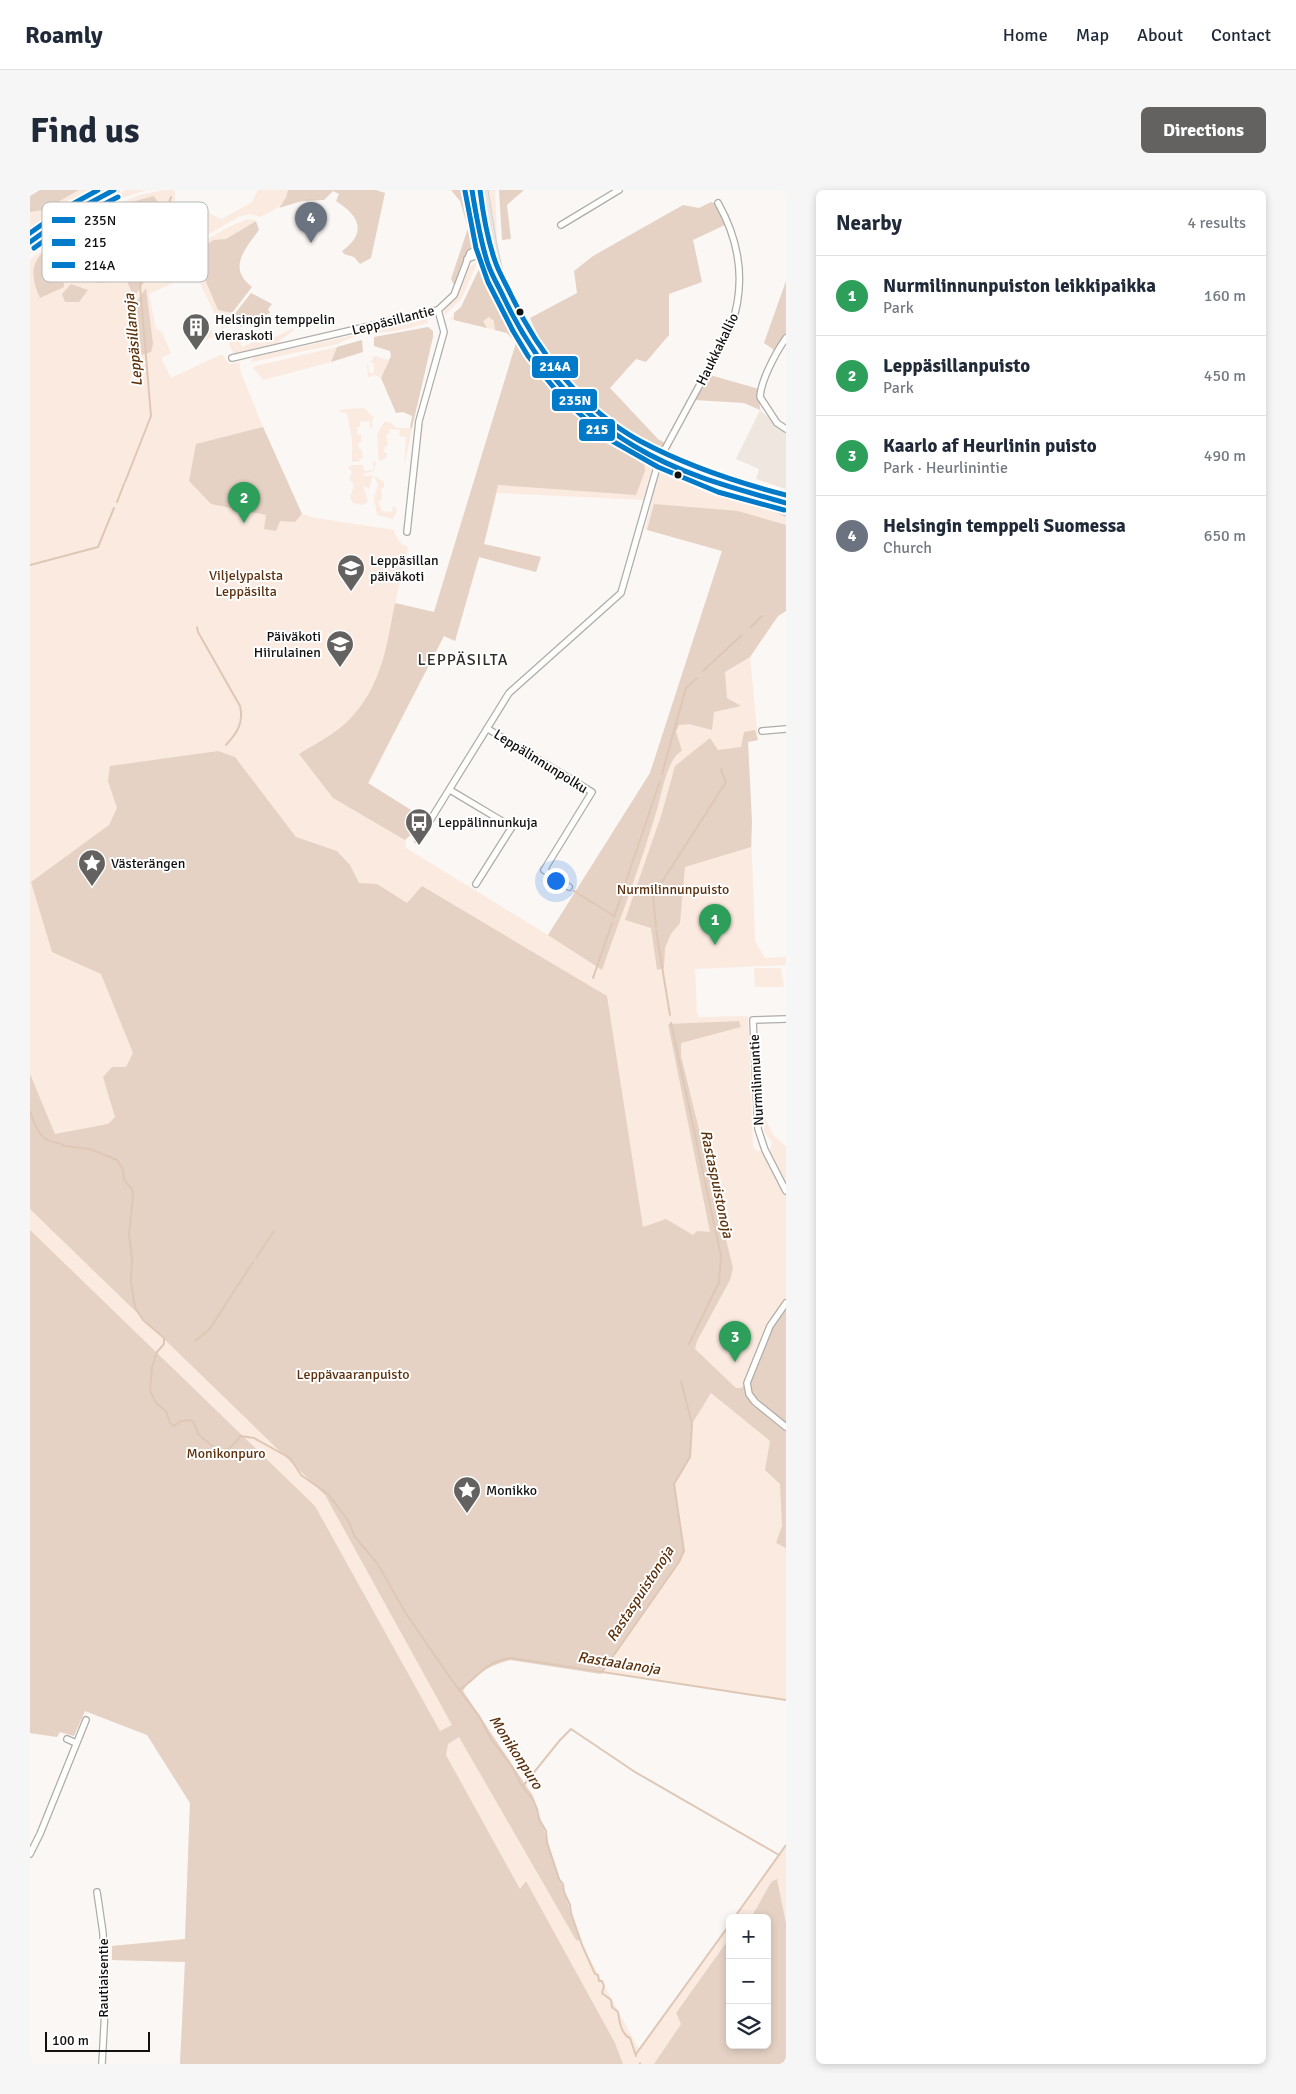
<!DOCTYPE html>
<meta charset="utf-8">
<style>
:root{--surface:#fff;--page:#f6f6f7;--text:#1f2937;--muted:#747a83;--line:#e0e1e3;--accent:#646260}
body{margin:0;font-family:Signika,sans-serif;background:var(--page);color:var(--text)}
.controls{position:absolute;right:15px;bottom:15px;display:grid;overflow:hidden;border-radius:8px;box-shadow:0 2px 8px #0003}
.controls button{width:45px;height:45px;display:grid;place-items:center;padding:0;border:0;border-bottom:1px solid var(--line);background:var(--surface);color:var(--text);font:25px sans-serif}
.scale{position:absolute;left:15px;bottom:12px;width:105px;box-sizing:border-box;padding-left:5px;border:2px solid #131110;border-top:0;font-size:14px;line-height:18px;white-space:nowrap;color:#131110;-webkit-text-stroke:4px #fff;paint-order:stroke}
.you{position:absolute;left:525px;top:690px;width:18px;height:18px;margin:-12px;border:4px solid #fff;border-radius:50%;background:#1a73e8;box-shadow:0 0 0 8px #1a73e833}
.badge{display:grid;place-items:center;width:32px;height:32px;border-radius:50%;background:var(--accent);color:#fff;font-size:16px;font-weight:700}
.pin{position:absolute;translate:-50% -41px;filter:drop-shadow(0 1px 2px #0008)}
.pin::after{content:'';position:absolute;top:26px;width:18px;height:15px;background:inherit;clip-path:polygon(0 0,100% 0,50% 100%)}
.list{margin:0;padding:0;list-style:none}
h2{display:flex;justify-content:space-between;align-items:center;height:65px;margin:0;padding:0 20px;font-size:21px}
h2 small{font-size:16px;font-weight:400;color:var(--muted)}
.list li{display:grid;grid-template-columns:32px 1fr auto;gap:15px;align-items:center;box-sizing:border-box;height:80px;padding:0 20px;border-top:1px solid var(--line)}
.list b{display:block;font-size:19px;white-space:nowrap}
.list p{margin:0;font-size:16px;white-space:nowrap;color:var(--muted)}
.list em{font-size:16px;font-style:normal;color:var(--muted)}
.icon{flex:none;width:28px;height:28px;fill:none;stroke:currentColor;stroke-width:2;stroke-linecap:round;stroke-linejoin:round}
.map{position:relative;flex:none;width:756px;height:1874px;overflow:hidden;border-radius:8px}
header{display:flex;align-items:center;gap:30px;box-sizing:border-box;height:70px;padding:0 25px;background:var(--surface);border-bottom:1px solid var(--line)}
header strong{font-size:24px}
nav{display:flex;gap:28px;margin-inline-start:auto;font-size:18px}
.intro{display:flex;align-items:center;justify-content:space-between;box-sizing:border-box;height:120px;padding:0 30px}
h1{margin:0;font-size:35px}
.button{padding:12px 22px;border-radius:8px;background:var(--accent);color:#fff;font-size:18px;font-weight:700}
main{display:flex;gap:30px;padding:0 30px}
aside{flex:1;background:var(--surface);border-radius:8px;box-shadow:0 2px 8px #0003}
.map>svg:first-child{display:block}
</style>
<header>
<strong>Roamly</strong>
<nav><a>Home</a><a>Map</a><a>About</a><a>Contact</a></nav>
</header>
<div class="intro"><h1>Find us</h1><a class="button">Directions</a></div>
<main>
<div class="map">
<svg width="756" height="1874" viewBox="0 0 756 1874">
<rect width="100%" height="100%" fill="#faf7f4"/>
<!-- built -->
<path fill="#eee6df" d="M730 220 756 243V299L726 289 729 279 706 269Z"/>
<!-- green -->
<g fill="#fbeadf">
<path d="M49 0H66L0 40V22L14 20Z"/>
<path d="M96 0H117L85 10 51 29 48 28 50 23Z"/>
<path d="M133 0H145V11C154 23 164 18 176 18L182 25 192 29 222 12 228 0H258C254 16 244 20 230 27L221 24 210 26 158 56 154 61 155 75 152 77 154 88 119 104 126 139 132 142 141 163 131 168 141 188 192 164 199 174 209 172 211 183 233 237 272 324 285 328 364 340C366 348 370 354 378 357L365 413 404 422 486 153 477 143 420 129 431 117 450 77 456 81 460 98 475 132 529 204 555 229 586 253 614 269 617 275 622 279 614 310 467 303 454 354 511 367 506 382 449 367 425 451 414 446 339 593 391 640 382 642 375 650 376 658 518 745 620 583 692 361 615 339 629 282 651 288 655 287 756 324V421L748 426 720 467 728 550 718 552 725 751 735 768 756 767V775L665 779 667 824 669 827 718 826 723 957 727 961H734L741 958 742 953 734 941V925L743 945 756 956V1510L572 1482 571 1484C552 1481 533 1478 514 1475 503 1473 491 1469 480 1470 462 1472 441 1486 433 1501L503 1606 550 1751 609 1859 700 1734V1751L698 1750 646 1823 651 1834 624 1874H150L155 1772 82 1770V1756L155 1749 160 1613 117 1545 55 1521 44 1546 30 1542 27 1547 0 1543V70L4 66 35 47 73 20 110 5Z"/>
<path d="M459 0H465L467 51 465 48Z"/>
<path d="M40 29 45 32 44 35 0 64V58Z"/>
<path d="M221 29 226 31 196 49 184 50 188 120 202 123 197 135 192 139 170 93C161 88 158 72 160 63 170 52 206 31 221 29Z"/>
<path d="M446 72V76L431 109 415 125 414 120 425 109 439 78Z"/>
<path d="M167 129 177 131 184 146 166 155 156 134Z"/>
<path d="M397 129 398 133C385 136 370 141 356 142 340 143 321 146 307 154L222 172 221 170 225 167Z"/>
<path d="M263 138V141L249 151V153L204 164 199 154 200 151 208 147 212 157 227 150 228 153H234Z"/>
<path d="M307 157 301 172 233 190 223 178 226 176Z"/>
<path d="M344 166 359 170 351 188 345 185 338 187 337 174 338 173 339 183H344V173H341V171Z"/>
<path d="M334 218 344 228 342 230 343 237 340 238V231L330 232V237H327V244H331V253H328L329 259 332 260 333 268 329 269 330 271 322 272V250L317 223 310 222 308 220Z"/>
<path d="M354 232H360L366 238H382L374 277 376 247 369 246 370 240 360 239 359 244H356L358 256H355L354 262 357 263 356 268 349 271 347 245Z"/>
<path d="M343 272H346L344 281 333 284 334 286 343 285 339 299 333 295 338 312 332 315 323 313 320 308 324 295 319 289 322 282 318 278 322 275H333L334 281 344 280Z"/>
<path d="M344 286 354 292V298H351L352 310H349V316L351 317V321L362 322 363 316 365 317 367 321 363 329 347 325 344 308 348 294Z"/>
<path d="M724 778H751L754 797H725Z"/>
<path d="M756 1655V1733L747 1690 741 1692 721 1728H704Z"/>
</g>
<!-- forest -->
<g fill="#e5d2c4">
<path d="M10 0H49L14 20 0 22V6Z"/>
<path d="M258 0H346L355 3 341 68 330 74 324 67 314 64 312 61C337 43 330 26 306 11L309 4 303 1 294 10 272 11 249 18 256 7Z"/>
<path d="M421 0H434L444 45 441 55 442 58 435 67 424 95 421 89 438 38 430 11Z"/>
<path d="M469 0H494L477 15 481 49 472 50Z"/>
<path d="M124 6 127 11 144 23 134 45 122 51 119 45 107 44 101 38 71 49 64 40V29L85 18 94 22 98 13Z"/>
<path d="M681 12 687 14 697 34 663 50 672 92 639 104V145L616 172 606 169 580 198 628 249 635 253 631 260C588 234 549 207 519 166 511 155 506 141 500 128L547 103 544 81 563 66 653 15 669 18Z"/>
<path d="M226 31 229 40C215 59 197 78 222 97L202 123 188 120 165 66 166 60 184 50 196 49Z"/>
<path d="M105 53 117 67 118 86 104 107 95 87 93 74Z"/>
<path d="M12 63 17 65 13 77 17 80 33 82 34 97 10 108C2 90 0 76 12 63Z"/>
<path d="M450 77 456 81 460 98 475 132 529 204 555 229 569 240 614 269 615 281 606 305 468 295 454 354 511 367 506 382 449 367 425 451 414 446 338 593 397 630C391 640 383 642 375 650L303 608 269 564C285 554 303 545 317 532 352 497 356 458 365 413L404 422 486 153 477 143 465 140 464 131 459 127 453 131 457 138 424 130V123L431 117Z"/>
<path d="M53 80 85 82 87 89C74 95 65 93 52 89Z"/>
<path d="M756 91V143L744 160 734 153Z"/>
<path d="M41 94 58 100 49 112H35L32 104Z"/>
<path d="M116 98 123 154 121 162 112 165 108 153 97 133 104 115Z"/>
<path d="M221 103 242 114 238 119 240 123 210 137 209 129 203 126Z"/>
<path d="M398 137 403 141V147L382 238H380L382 226 373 222 366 223 351 188 361 166 360 161 344 156V147Z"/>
<path d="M332 150 333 162 301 172 307 157Z"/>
<path d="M680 185 729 199 730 220 714 213 665 210Z"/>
<path d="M233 237 272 324 265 332 250 331 246 341 234 339 236 325 181 314 159 291 166 254Z"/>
<path d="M624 314 708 321 756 335V421L748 426 720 467 695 482 697 508 711 516 684 522 682 540 659 534 649 535 646 541 652 561C638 567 632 602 628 616 612 671 591 726 572 780L518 745 620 583 692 361 617 340Z"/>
<path d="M725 540 728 550 718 552 722 632 721 657 655 677 650 733 641 744 635 758 634 778 627 780 621 738 595 730 632 623 645 576 680 548 688 560 711 557 714 542Z"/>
<path d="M188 561 205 567 266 647 307 661 320 675 329 693 347 694 377 713 392 696 577 806 613 1037 636 1029 663 1045 667 1041 680 1042 638 834 709 831 711 837 651 853V866L703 1078 700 1090 667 1151 665 1159 706 1198H711L715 1195 738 1135 756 1109V1358L746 1353 752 1336 750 1294 735 1280 740 1251 681 1203 662 1234 660 1267 645 1294 654 1361 649 1372 571 1484 480 1470C462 1475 442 1484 433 1501L503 1606 550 1751 546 1750 429 1547 418 1554 416 1565 490 1699 496 1691 585 1853 593 1874H150L155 1772 82 1770V1756L155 1749 160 1613 117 1545 55 1521 44 1546 30 1542 27 1547 0 1543V1040L285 1316 410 1541 422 1535 295 1305 0 1019V884L25 944 78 934 85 927 73 887 82 877H96L103 863 71 784 22 762 1 692 79 635 87 618 78 591 80 576Z"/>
<path d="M747 1689 756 1733V1874H624L651 1834 646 1823 698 1750 700 1751V1855H737V1728H721L741 1692Z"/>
</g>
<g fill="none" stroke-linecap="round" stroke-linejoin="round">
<!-- stream -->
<g stroke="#dfc7b6" stroke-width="2">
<path d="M95 292 121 226 110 96 141 7"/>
<path d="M87 312 94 294"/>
<path d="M0 375 68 357 84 318"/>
<path d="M167 437 168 442 210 516C214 533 207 543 196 555"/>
<path d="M721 437 732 426"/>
<path d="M673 481 712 445"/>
<path d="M632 584 656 498 667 488"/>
<path d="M544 701 584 726"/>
<path d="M584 727 630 591"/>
<path d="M626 737 623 706 696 592 691 580 692 579"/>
<path d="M626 740 640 825"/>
<path d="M563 788 582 733"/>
<path d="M641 833 691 1066 689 1092 659 1154"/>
<path d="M0 922C5 934 8 948 23 952 28 953 30 952 34 956L60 959 87 970 93 979 94 990 102 999 103 1007 99 1045 102 1068 101 1092 104 1112 106 1119 113 1130 134 1148V1154L127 1162 122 1177 120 1201 126 1213 136 1221 140 1233 144 1236 151 1231 161 1230 164 1233 168 1244 188 1261 200 1258 211 1246 224 1248 260 1268 271 1285 298 1304 318 1330 325 1347 347 1373 375 1422 421 1489 449 1526 461 1549 481 1575 492 1596 503 1610 507 1619 509 1629 516 1641 517 1653 529 1689 533 1694 534 1702 540 1715 541 1723 552 1755 565 1784 568 1785 569 1791H572L574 1796 572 1803 581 1810 582 1817 588 1822C589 1831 592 1845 600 1848L606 1866"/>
<path d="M226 1068 244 1041"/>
<path d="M165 1151 179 1140 223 1072"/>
<path d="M572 1482 649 1372 654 1361 644 1294 660 1267 662 1234 651 1191"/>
<path d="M429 1500C449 1487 455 1471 481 1468L756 1510"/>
<path d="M493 1596 530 1550 541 1539 605 1582 749 1665"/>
<path d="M704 1728 756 1655"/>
<path d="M606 1864 700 1734"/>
<path d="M610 1873V1874"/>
</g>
<!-- minor casing -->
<g stroke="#afadaa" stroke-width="8">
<g id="minor">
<path d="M531 35 589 0"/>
<path d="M437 69 457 62"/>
<path d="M756 148C746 162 731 190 730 207L747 233 756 239"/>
<path d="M202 168 408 120 424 105 440 63 455 55"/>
<path d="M377 342 389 231 414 142 408 120"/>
<path d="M458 539 562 602 514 680 539 697"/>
<path d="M732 541 756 539"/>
<path d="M420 600 482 637 446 694"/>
<path d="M388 650 479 503 591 403 629 270 701 137C716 94 710 52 688 13"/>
<path d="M756 829 723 830 728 939 735 960 756 1001"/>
<path d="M756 1113 740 1136 717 1193 719 1204 725 1212 756 1237"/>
<path d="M37 1549 46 1553"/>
<path d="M0 1664 10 1644 56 1530"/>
<path d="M67 1702 73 1743 75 1819 72 1874"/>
</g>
</g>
<!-- primary casing -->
<g stroke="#d3d1d0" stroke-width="11">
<g id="primary">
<path d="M442 0C446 25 451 50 458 74 463 87 470 99 476 112 510 182 559 237 631 270 660 284 695 298 726 306 736 309 746 310 756 313"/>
<path d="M453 0 462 56 471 94"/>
<path d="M0 52 41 23 84 0"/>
<path d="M734 310 756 321"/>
</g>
</g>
<!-- minor -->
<use href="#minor" stroke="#fefefd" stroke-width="5.5"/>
<!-- primary -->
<use href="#primary" stroke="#eae5e2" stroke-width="9"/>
<!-- bus-1 casing -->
<g stroke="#fff" stroke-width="9">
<g id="bus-1">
<path d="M442 0C446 25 450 50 458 74 462 86 469 97 474 108 503 169 546 222 604 256 652 285 703 298 756 313"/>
<path d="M0 52 41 23 84 0"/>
</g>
</g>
<!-- bus-2 casing -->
<g stroke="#fff" stroke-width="9">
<g id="bus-2">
<path d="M435 1 446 58 458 92 483 141 498 166 534 210 577 248 628 277 688 302 754 320"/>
<path d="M4 58 45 29 88 7"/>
</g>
</g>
<!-- bus-3 casing -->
<g stroke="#fff" stroke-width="9">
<g id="bus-3">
<path d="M450 0C453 24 457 48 465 71 469 83 476 94 481 105 509 164 552 219 610 251 657 276 705 292 756 305"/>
<path d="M0 43 37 17 68 0"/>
</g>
</g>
<!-- bus-1 -->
<use href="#bus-1" stroke="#007ac9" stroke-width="5"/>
<!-- bus-2 -->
<use href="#bus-2" stroke="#007ac9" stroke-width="5"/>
<!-- bus-3 -->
<use href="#bus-3" stroke="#007ac9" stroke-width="5"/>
</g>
<!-- icons -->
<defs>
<g id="building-pin" transform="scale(1.4375)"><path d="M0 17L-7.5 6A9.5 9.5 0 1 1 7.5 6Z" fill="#646260" stroke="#fff"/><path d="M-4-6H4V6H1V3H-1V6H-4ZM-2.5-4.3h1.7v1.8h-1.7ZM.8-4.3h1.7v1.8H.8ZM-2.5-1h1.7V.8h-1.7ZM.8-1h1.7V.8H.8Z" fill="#fff"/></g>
<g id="school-pin" transform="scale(1.4375)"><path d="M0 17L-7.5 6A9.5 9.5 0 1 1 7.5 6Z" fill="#646260" stroke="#fff"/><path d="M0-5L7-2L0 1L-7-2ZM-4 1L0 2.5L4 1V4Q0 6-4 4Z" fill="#fff"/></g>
<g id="bus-pin" transform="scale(1.4375)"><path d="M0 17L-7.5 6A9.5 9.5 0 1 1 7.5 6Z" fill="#646260" stroke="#fff"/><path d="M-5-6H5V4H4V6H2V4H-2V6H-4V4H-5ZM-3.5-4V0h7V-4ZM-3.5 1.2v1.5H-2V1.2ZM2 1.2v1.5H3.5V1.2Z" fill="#fff"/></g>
<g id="sight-pin" transform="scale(1.4375)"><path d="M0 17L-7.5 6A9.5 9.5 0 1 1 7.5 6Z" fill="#646260" stroke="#fff"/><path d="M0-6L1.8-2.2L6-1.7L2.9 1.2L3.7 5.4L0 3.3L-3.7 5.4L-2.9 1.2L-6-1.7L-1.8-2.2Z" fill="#fff"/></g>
</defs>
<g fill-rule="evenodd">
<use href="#building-pin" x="166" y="137"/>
<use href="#school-pin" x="321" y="378"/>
<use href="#school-pin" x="310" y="454"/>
<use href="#bus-pin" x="389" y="632"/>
<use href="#sight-pin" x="62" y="673"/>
<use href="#sight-pin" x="437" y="1300"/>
</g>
<!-- markers -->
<g fill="#131110" stroke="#fff" stroke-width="2">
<circle cx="490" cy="122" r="4.5"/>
<circle cx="648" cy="285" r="4.5"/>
</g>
<g text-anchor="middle" stroke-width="4" stroke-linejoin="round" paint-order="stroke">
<!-- poi labels -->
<g font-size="14" fill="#131110" stroke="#fff" text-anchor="start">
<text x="185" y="134">Helsingin temppelin<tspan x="185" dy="16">vieraskoti</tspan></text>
<text x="340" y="375">Leppäsillan<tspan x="340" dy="16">päiväkoti</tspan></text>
<text x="291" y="451" text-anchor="end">Päiväkoti<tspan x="291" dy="16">Hiirulainen</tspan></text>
<text x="408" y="637">Leppälinnunkuja</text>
<text x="81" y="678">Västerängen</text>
<text x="456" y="1305">Monikko</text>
</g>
<!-- street labels -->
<g font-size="14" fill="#131110" stroke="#fff">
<text transform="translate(363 130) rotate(-14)" y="5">Leppäsillantie</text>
<text transform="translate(687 159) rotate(-64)" y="5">Haukkakallio</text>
<text transform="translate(511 571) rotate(32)" y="5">Leppälinnunpolku</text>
<text transform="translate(726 890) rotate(-93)" y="5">Nurmilinnuntie</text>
<text transform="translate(73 1788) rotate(-90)" y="5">Rautiaisentie</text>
</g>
<!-- park labels -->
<g font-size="14" fill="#5d310d" stroke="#fff">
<text x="216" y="390">Viljelypalsta<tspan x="216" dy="16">Leppäsilta</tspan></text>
<text x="643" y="704">Nurmilinnunpuisto</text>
<text x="323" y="1189">Leppävaaranpuisto</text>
<text x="196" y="1268">Monikonpuro</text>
</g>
<!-- water labels -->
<g font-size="15" font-style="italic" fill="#5c310c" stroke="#fff">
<text transform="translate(103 150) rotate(-95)" y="5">Leppäsillanoja</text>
<text transform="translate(687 994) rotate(78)" y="5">Rastaspuistonoja</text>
<text transform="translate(610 1404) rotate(-57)" y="5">Rastaspuistonoja</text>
<text transform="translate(589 1473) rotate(9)" y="5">Rastaalanoja</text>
<text transform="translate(486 1562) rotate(57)" y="5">Monikonpuro</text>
</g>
<!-- quarter labels -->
<g font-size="16" letter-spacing="1" fill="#312d29" stroke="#fff">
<text x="433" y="475">LEPPÄSILTA</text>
</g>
</g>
<!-- legend -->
<rect x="12" y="12" width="166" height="80" rx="8" fill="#fff" stroke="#b8b8b7" stroke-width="1"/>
<rect x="22" y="27" width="23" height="6" fill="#007ac9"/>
<rect x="22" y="49" width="23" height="7" fill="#007ac9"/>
<rect x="22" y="72" width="23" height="6" fill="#007ac9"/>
<g font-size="14" fill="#131110">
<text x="54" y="35">235N</text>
<text x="54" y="57">215</text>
<text x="54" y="80">214A</text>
</g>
<g stroke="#fff" stroke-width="2">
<rect x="501" y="165" width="48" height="24" rx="5" fill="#007ac9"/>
<rect x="521" y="198" width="47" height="24" rx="5" fill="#007ac9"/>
<rect x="548" y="228" width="38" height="24" rx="5" fill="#007ac9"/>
</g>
<g font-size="14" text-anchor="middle" font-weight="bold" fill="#fff">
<text x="525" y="181">214A</text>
<text x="545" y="215">235N</text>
<text x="567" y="244">215</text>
</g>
</svg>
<div class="controls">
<button>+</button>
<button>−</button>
<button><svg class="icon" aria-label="layers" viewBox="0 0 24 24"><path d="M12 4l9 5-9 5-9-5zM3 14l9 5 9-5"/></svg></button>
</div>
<div class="scale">100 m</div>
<div class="you"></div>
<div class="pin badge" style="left:685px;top:755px;background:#2e9e5b">1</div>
<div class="pin badge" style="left:214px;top:333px;background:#2e9e5b">2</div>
<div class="pin badge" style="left:705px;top:1172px;background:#2e9e5b">3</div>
<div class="pin badge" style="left:281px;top:53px;background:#6b7280">4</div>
</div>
<aside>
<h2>Nearby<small>4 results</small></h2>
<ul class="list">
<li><span class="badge" style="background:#2e9e5b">1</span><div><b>Nurmilinnunpuiston leikkipaikka</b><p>Park</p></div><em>160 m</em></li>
<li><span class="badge" style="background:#2e9e5b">2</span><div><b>Leppäsillanpuisto</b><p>Park</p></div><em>450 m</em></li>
<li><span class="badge" style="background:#2e9e5b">3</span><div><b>Kaarlo af Heurlinin puisto</b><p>Park · Heurlinintie</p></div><em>490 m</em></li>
<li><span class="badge" style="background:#6b7280">4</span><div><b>Helsingin temppeli Suomessa</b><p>Church</p></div><em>650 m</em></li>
</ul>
</aside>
</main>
